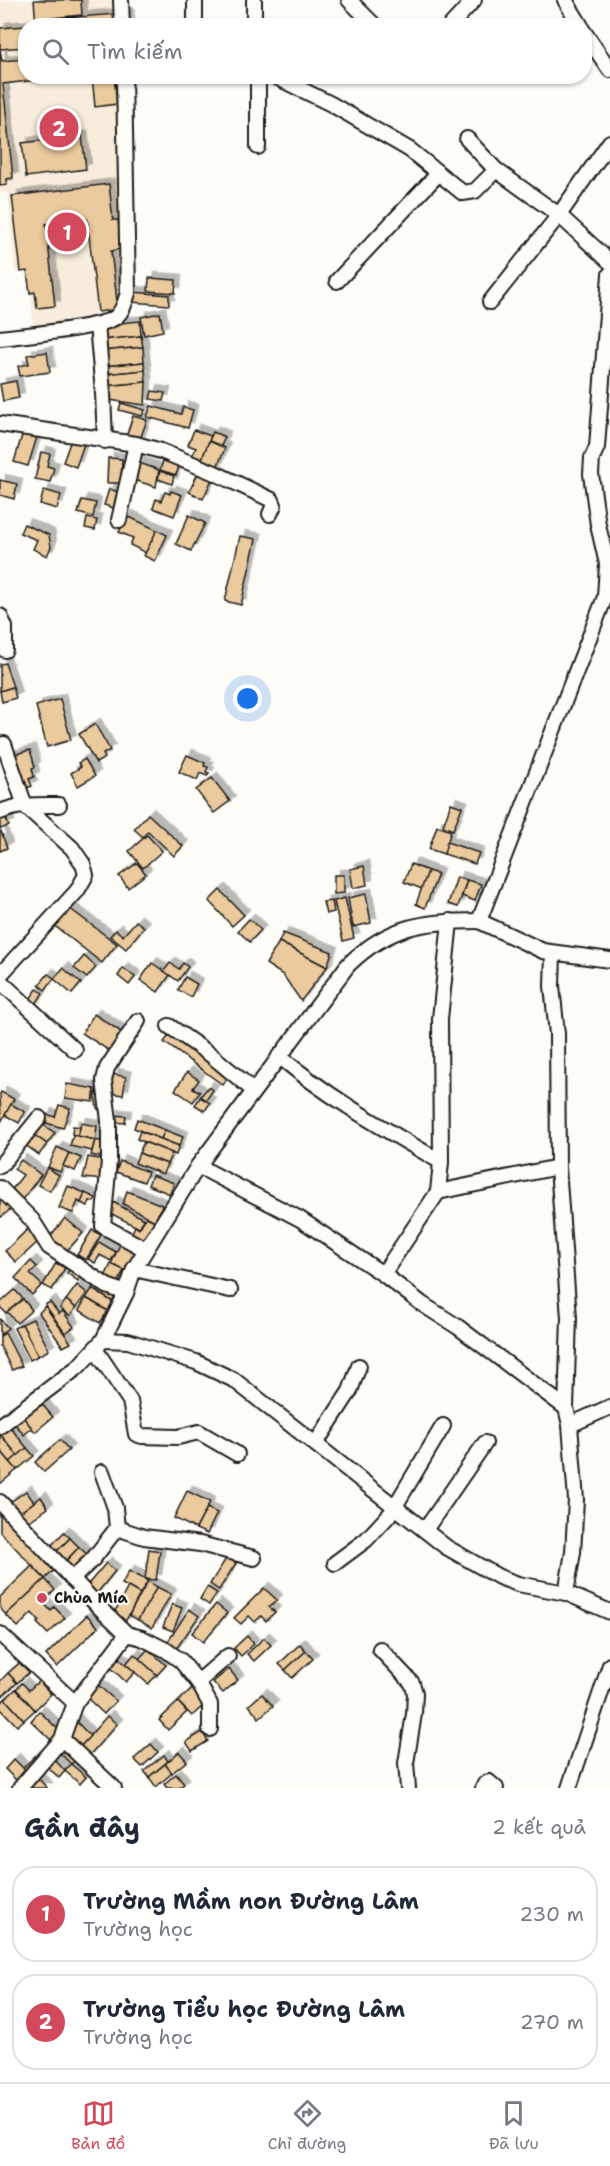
<!DOCTYPE html>
<html lang="vi">
<meta charset="utf-8">
<style>
:root{--surface:#fff;--page:#f6f6f7;--text:#1f2937;--muted:#747a83;--line:#e0e1e3;--accent:#d1495b}
body{margin:0;font-family:"Shantell Sans",sans-serif;background:var(--page);color:var(--text)}
.you{position:absolute;left:248px;top:699px;width:21px;height:21px;margin:-15px;border:4px solid #fff;border-radius:50%;background:#1a73e8;box-shadow:0 0 0 9px #1a73e833}
.badge{display:grid;place-items:center;width:39px;height:39px;border-radius:50%;background:var(--accent);color:#fff;font-size:20px;font-weight:700}
.pin{position:absolute;translate:-50% -50%;border:3px solid #fff;box-shadow:0 2px 6px #0006}
.list{margin:0;padding:0;list-style:none}
h2{display:flex;justify-content:space-between;align-items:center;height:78px;margin:0;padding:0 24px;font-size:26px}
h2 small{font-size:20px;font-weight:400;color:var(--muted)}
.list li{display:grid;grid-template-columns:39px 1fr auto;gap:18px;align-items:center;box-sizing:border-box;height:96px;margin:0 12px 12px;padding:0 12px;border:2px solid var(--line);border-radius:24px}
.list b{display:block;font-size:22px;white-space:nowrap}
.list p{margin:0;font-size:20px;white-space:nowrap;color:var(--muted)}
.list em{font-size:20px;font-style:normal;color:var(--muted)}
.icon{flex:none;width:33px;height:33px;fill:none;stroke:currentColor;stroke-width:2;stroke-linecap:round;stroke-linejoin:round}
.map{position:relative;flex:none;width:610px;height:1788px;overflow:hidden}
.search{position:absolute;background:var(--surface);box-shadow:0 2px 4px #0004;left:18px;right:18px;top:18px;height:66px;display:flex;align-items:center;gap:15px;box-sizing:border-box;padding:0 21px;border-radius:24px;color:var(--muted);font-size:22px}
.sheet{height:294px;background:var(--surface)}
nav{display:flex;justify-content:space-around;align-items:center;box-sizing:border-box;height:84px;border-top:2px solid var(--line);background:var(--surface);font-size:16px;color:var(--muted)}
nav a{display:grid;justify-items:center;gap:3px}
nav .on{color:var(--accent)}
.map>svg:first-child{display:block}
</style>
<div class="map">
<svg width="610" height="1788" viewBox="0 0 610 1788">
<defs>
<filter id="shadow"><feDropShadow dx="5.5" dy="-5.5" stdDeviation="0" flood-color="#0004"/></filter>
</defs>
<rect width="100%" height="100%" fill="#fdfcf7"/>
<filter id="ink" filterUnits="userSpaceOnUse"><feTurbulence type="fractalNoise" baseFrequency=".0167" numOctaves="2"/><feDisplacementMap in="SourceGraphic" scale="12" xChannelSelector="R" yChannelSelector="G"/><feConvolveMatrix kernelMatrix="1 2 1 2 8 2 1 2 1" color-interpolation-filters="sRGB"/></filter>
<g filter="url(#ink)">
<!-- built -->
<path fill="#f8eddc" d="M0 0H115L116 25 26 26V76L117 77 122 308 105 317 34 328 28 272 15 273 8 193H0Z"/>
<!-- building -->
<g fill="#ebca9d" stroke="#1c1c1c" stroke-width="1.5" filter="url(#shadow)">
<path d="M34 0H81L82 15 42 19V20L128 13 129 26H30L36 25Z"/>
<path d="M26 26V47L0 49V28Z"/>
<path d="M0 49 2 61 26 59V76H73L3 84 13 178 7 179V185L0 186Z"/>
<path d="M92 76H114L117 104 95 107Z"/>
<path d="M82 136 86 169 26 177 22 143Z"/>
<path d="M109 184 113 220H118L121 249 111 251 118 309 98 312 87 219 46 224 55 306 37 308 35 292 30 293 27 271 21 272 12 196Z"/>
<path d="M149 278 176 280 175 293 148 291Z"/>
<path d="M132 292 169 295V305L131 302Z"/>
<path d="M160 313 163 331 144 335 141 317Z"/>
<path d="M140 321 141 336 102 340 100 325Z"/>
<path d="M141 336 143 347 103 351 102 340Z"/>
<path d="M143 347 144 362 104 366 103 351Z"/>
<path d="M47 352 50 372 20 376 18 366 29 364 27 355Z"/>
<path d="M144 362 145 370 105 374 104 366Z"/>
<path d="M145 370 146 382 106 386 105 374Z"/>
<path d="M16 381 19 398 3 401 0 384Z"/>
<path d="M146 382 145 405 109 400 106 386Z"/>
<path d="M152 391 165 393 163 401 150 399Z"/>
<path d="M121 403 145 410 142 416 119 410Z"/>
<path d="M151 406 181 414 183 407 193 410 188 428 147 417Z"/>
<path d="M133 416 147 420 139 442 126 437Z"/>
<path d="M194 430 211 436 202 459 192 456 196 448 188 445Z"/>
<path d="M23 432 37 437 28 466 14 462Z"/>
<path d="M213 432 225 437 221 446 209 441Z"/>
<path d="M71 440 84 444 76 467 63 462Z"/>
<path d="M209 441 225 448 216 470 200 464Z"/>
<path d="M41 452 50 454 47 466 54 468 50 482 35 479Z"/>
<path d="M165 455 181 461 176 475 160 470Z"/>
<path d="M108 458 122 459 121 483H107Z"/>
<path d="M134 461 159 470 156 487 131 479Z"/>
<path d="M200 469 214 475 203 499 189 492Z"/>
<path d="M160 471 174 476 172 484 158 479Z"/>
<path d="M0 480 17 484 14 499 0 495Z"/>
<path d="M109 489 122 493 117 509 104 505Z"/>
<path d="M44 490 61 495 57 509 40 504Z"/>
<path d="M171 491 182 495 174 516 153 508 156 499 161 501 165 492 170 494Z"/>
<path d="M82 500 96 503 93 517 78 513Z"/>
<path d="M189 515 205 523 191 551 176 544Z"/>
<path d="M127 516 157 530 146 553 130 545 133 538 119 532Z"/>
<path d="M87 518 97 520 95 530 85 528Z"/>
<path d="M24 524 49 535 51 547 47 556 33 549 37 540 20 533Z"/>
<path d="M157 530 167 535 155 561 144 556Z"/>
<path d="M240 536 256 539 241 605 225 601Z"/>
<path d="M5 663 13 687 0 691V664Z"/>
<path d="M13 687 16 698 2 702 0 691Z"/>
<path d="M60 699 71 740 47 747 36 706Z"/>
<path d="M95 724 110 750 103 754 105 758 96 763 79 734Z"/>
<path d="M30 750 35 767 32 768 34 777 29 779 32 786 20 790 9 756Z"/>
<path d="M187 755 205 763 204 766 208 767 206 772 209 773 207 776 200 773 197 780 179 772Z"/>
<path d="M85 759 95 776 78 786 71 773 81 767 78 763Z"/>
<path d="M212 778 230 801 214 813 196 790Z"/>
<path d="M451 803 462 807 453 830 443 826Z"/>
<path d="M148 814 183 846 174 856 148 831 143 837 134 829Z"/>
<path d="M5 816 9 826 0 829V817Z"/>
<path d="M437 826 451 831 444 854 429 849Z"/>
<path d="M1 831 7 848 0 851V832Z"/>
<path d="M147 835 162 851 143 868 129 851Z"/>
<path d="M447 842 479 853 475 864 444 854Z"/>
<path d="M137 863 146 874 128 888 119 876Z"/>
<path d="M411 864 428 871 422 889 404 882Z"/>
<path d="M364 866 367 885 353 888 350 869Z"/>
<path d="M428 871 438 874 425 908 416 904Z"/>
<path d="M334 875H344V893L334 894Z"/>
<path d="M457 877 467 880 458 907 448 904Z"/>
<path d="M467 880 481 884 475 901 462 896Z"/>
<path d="M220 890 244 915 232 926 209 901Z"/>
<path d="M366 894 371 923 353 927 348 898Z"/>
<path d="M345 898 354 938 343 941 334 901Z"/>
<path d="M332 901 334 912 326 914 323 902Z"/>
<path d="M69 908 117 944 102 963 55 926Z"/>
<path d="M249 919 261 930 250 942 238 931Z"/>
<path d="M136 921 144 927 126 949 110 936 116 930 123 936Z"/>
<path d="M283 933 332 952 327 967 279 942Z"/>
<path d="M279 942 327 967 301 1001 283 975 266 964Z"/>
<path d="M84 956 96 967 87 978 74 968Z"/>
<path d="M152 963 170 975 158 992 140 980Z"/>
<path d="M170 963 179 969 183 963 188 967 178 981 164 971Z"/>
<path d="M63 968 81 983 72 994 54 979Z"/>
<path d="M123 968 135 977 129 985 118 976Z"/>
<path d="M48 974 54 978 45 990 39 985Z"/>
<path d="M185 977 197 984 191 997 178 990Z"/>
<path d="M37 989 43 993 34 1007 28 1002Z"/>
<path d="M94 1014 123 1033 111 1052 82 1033Z"/>
<path d="M172 1032 230 1074 223 1085 164 1042Z"/>
<path d="M187 1072 199 1080 193 1088 200 1092 193 1102 175 1090Z"/>
<path d="M113 1074 126 1077 123 1095 110 1093Z"/>
<path d="M67 1084 95 1089 93 1102 65 1098Z"/>
<path d="M98 1087H102L107 1119 97 1108 95 1097Z"/>
<path d="M208 1087 213 1090 206 1100 201 1096Z"/>
<path d="M1 1092 14 1099 1 1122 0 1094Z"/>
<path d="M200 1097 210 1103 205 1111 195 1105Z"/>
<path d="M11 1104 25 1112 19 1123 5 1115Z"/>
<path d="M59 1105 70 1108 63 1128 43 1122 46 1114 55 1117Z"/>
<path d="M113 1115 126 1116 125 1123 113 1122Z"/>
<path d="M137 1119 165 1130 161 1139 134 1128Z"/>
<path d="M39 1122 55 1133 47 1144 31 1133Z"/>
<path d="M81 1123 97 1126 95 1140 78 1136Z"/>
<path d="M73 1126 80 1127 78 1136 72 1134Z"/>
<path d="M165 1130 183 1137 179 1146 161 1139Z"/>
<path d="M140 1131 179 1146 176 1155 137 1139Z"/>
<path d="M31 1133 47 1144 39 1155 24 1144Z"/>
<path d="M73 1135 95 1140 92 1151 70 1146Z"/>
<path d="M95 1140 108 1143 105 1158 91 1155Z"/>
<path d="M144 1142 172 1153 167 1164 139 1153Z"/>
<path d="M57 1147 69 1153 60 1172 48 1167Z"/>
<path d="M69 1153 81 1158 75 1171 63 1166Z"/>
<path d="M139 1153 167 1164 163 1174 135 1163Z"/>
<path d="M88 1157 105 1160 104 1180 83 1178Z"/>
<path d="M21 1160 41 1175 21 1201 10 1192 23 1175 14 1169Z"/>
<path d="M120 1161 148 1172 144 1182 116 1172Z"/>
<path d="M47 1168 59 1175 50 1191 38 1185Z"/>
<path d="M152 1175 174 1183 170 1194 148 1185Z"/>
<path d="M68 1186 85 1193 81 1203 78 1201 73 1213 59 1208Z"/>
<path d="M127 1191 162 1205 155 1221 123 1204Z"/>
<path d="M85 1193 96 1198 94 1202 90 1201 88 1206 81 1203Z"/>
<path d="M0 1196 11 1209 0 1218Z"/>
<path d="M113 1202 144 1219 139 1228 108 1212Z"/>
<path d="M146 1217 155 1221 141 1244 130 1237 135 1226 139 1229Z"/>
<path d="M65 1218 83 1233 65 1253 48 1239Z"/>
<path d="M28 1229 39 1241 16 1262 5 1251Z"/>
<path d="M92 1230 101 1235 86 1260 77 1255Z"/>
<path d="M122 1240 139 1247 128 1272 111 1264Z"/>
<path d="M99 1242 116 1252 111 1261 100 1255 95 1263 88 1259Z"/>
<path d="M31 1261 37 1267 30 1274 42 1285 32 1295 15 1278Z"/>
<path d="M56 1263 65 1268 52 1290 43 1285Z"/>
<path d="M111 1264 124 1270 116 1287 103 1281Z"/>
<path d="M71 1266 83 1273 78 1281 67 1273Z"/>
<path d="M96 1283 117 1295 113 1302 92 1289Z"/>
<path d="M77 1285 87 1293 76 1308 66 1300Z"/>
<path d="M92 1289 113 1302 108 1311 86 1298Z"/>
<path d="M15 1290 23 1299 6 1313 0 1307V1303Z"/>
<path d="M86 1298 108 1311 100 1323 79 1310Z"/>
<path d="M23 1299 32 1310 17 1323 7 1312Z"/>
<path d="M66 1300 76 1308 70 1316 60 1308Z"/>
<path d="M50 1302 59 1314 63 1311 74 1327 65 1333 45 1305Z"/>
<path d="M45 1306 71 1343 63 1347 39 1313Z"/>
<path d="M0 1319 8 1328 0 1335Z"/>
<path d="M33 1319 49 1350 38 1356 22 1324Z"/>
<path d="M22 1324 38 1356 30 1360 14 1328Z"/>
<path d="M5 1333 22 1366 12 1370 0 1346V1336Z"/>
<path d="M40 1402 53 1417 35 1432 23 1417Z"/>
<path d="M23 1417 32 1428 24 1435 15 1424Z"/>
<path d="M10 1427 27 1448 18 1456 0 1434Z"/>
<path d="M0 1434 18 1456 10 1462 0 1450Z"/>
<path d="M60 1440 69 1450 44 1472 35 1462Z"/>
<path d="M27 1448 34 1456 17 1470 10 1462Z"/>
<path d="M0 1450 17 1470 0 1484Z"/>
<path d="M26 1491 34 1502 18 1514 9 1503Z"/>
<path d="M187 1491 210 1502 196 1529 174 1518Z"/>
<path d="M41 1497 48 1508 25 1524 18 1514Z"/>
<path d="M207 1508 217 1513 207 1534 196 1529Z"/>
<path d="M0 1510 56 1568 45 1579 0 1532Z"/>
<path d="M64 1532 70 1538 55 1553 49 1548Z"/>
<path d="M70 1538 79 1547 64 1563 55 1553Z"/>
<path d="M79 1547 90 1557 75 1572 64 1563Z"/>
<path d="M149 1549 160 1551 156 1580 145 1579Z"/>
<path d="M227 1557 236 1563 219 1590 210 1584Z"/>
<path d="M106 1563 115 1571 94 1597 84 1589Z"/>
<path d="M32 1566 45 1579 6 1615 0 1608V1597Z"/>
<path d="M129 1571 148 1581 140 1594 122 1584Z"/>
<path d="M45 1579 55 1590 43 1602 51 1611 54 1607 65 1618 48 1634 37 1623 39 1621 32 1613 18 1627 6 1615Z"/>
<path d="M148 1581 157 1587 138 1620 129 1615Z"/>
<path d="M128 1587 140 1594 124 1624 112 1617Z"/>
<path d="M157 1587 171 1594 152 1628 138 1620Z"/>
<path d="M207 1587 217 1593 209 1605 200 1599Z"/>
<path d="M264 1588 277 1600 269 1607 275 1612 266 1621 261 1616 255 1622 249 1616 241 1624 234 1618Z"/>
<path d="M172 1604 182 1608 173 1631 163 1627Z"/>
<path d="M216 1604 227 1613 203 1642 192 1633Z"/>
<path d="M189 1609 199 1616 174 1652 165 1646Z"/>
<path d="M87 1615 98 1627 57 1667 46 1655Z"/>
<path d="M247 1636 254 1644 241 1656 234 1648Z"/>
<path d="M264 1638 271 1645 254 1661 247 1654Z"/>
<path d="M300 1644 306 1651 285 1670 279 1664Z"/>
<path d="M148 1649 166 1665 157 1675 139 1659Z"/>
<path d="M306 1651 313 1659 292 1678 285 1670Z"/>
<path d="M134 1654 157 1675 148 1684 126 1664Z"/>
<path d="M117 1657 135 1672 126 1682 109 1666Z"/>
<path d="M24 1659 33 1669 17 1683 8 1673Z"/>
<path d="M229 1669 238 1680 223 1693 213 1682Z"/>
<path d="M8 1673 17 1683 0 1698V1681Z"/>
<path d="M39 1681 51 1694 35 1710 16 1689 22 1683 29 1690Z"/>
<path d="M98 1685 116 1701 104 1714 86 1697Z"/>
<path d="M192 1688 206 1703 192 1716 178 1702Z"/>
<path d="M16 1689 35 1710 24 1720 5 1699Z"/>
<path d="M262 1694 273 1706 259 1718 249 1705Z"/>
<path d="M5 1699 24 1720 17 1726 0 1708V1703Z"/>
<path d="M178 1702 187 1712 168 1730 159 1720Z"/>
<path d="M39 1711 63 1734 54 1743 31 1721Z"/>
<path d="M107 1716 117 1724 87 1758 78 1749Z"/>
<path d="M75 1720 90 1736 78 1749 69 1740Z"/>
<path d="M202 1732 208 1741 192 1751 186 1742Z"/>
<path d="M151 1744 158 1752 142 1767 134 1759Z"/>
<path d="M65 1745 78 1758 71 1764 58 1751Z"/>
<path d="M179 1752 187 1761 172 1773 165 1764Z"/>
<path d="M164 1755 168 1761 149 1777 144 1771Z"/>
<path d="M35 1756 41 1762 29 1774 23 1768Z"/>
<path d="M53 1758 65 1771 59 1778 46 1765Z"/>
<path d="M14 1759 29 1774 20 1784 5 1769Z"/>
<path d="M71 1764 86 1777 80 1784 65 1771Z"/>
<path d="M165 1764 172 1773 156 1787 149 1777Z"/>
<path d="M176 1774 184 1784 179 1788H167L164 1784Z"/>
<path d="M39 1779 47 1788H30Z"/>
</g>
<g fill="none" stroke-linecap="round" stroke-linejoin="round">
<!-- street casing -->
<g stroke="#1c1c1c" stroke-width="18">
<g id="street">
<path d="M121 0 122 26"/>
<path d="M195 0V26"/>
<path d="M254 0V26"/>
<path d="M349 0 375 26"/>
<path d="M565 0 581 26"/>
<path d="M450 26 474 0"/>
<path d="M584 32 610 70"/>
<path d="M274 76 331 104 410 150 463 193 475 191 496 170 559 215 610 262"/>
<path d="M467 139 496 170"/>
<path d="M258 147V76"/>
<path d="M610 274 597 447 592 458 591 474 598 525 607 564 605 597 479 921 543 951 610 960"/>
<path d="M337 281 438 174"/>
<path d="M490 302 559 215 610 142"/>
<path d="M97 325 103 393 105 441"/>
<path d="M0 338C23 335 100 329 116 317 123 311 125 302 128 293L124 76"/>
<path d="M0 424 136 444 161 451 215 473 272 500 274 505 270 514"/>
<path d="M119 520 136 444"/>
<path d="M0 616 5 627V650"/>
<path d="M0 812C19 804 39 805 59 805"/>
<path d="M553 953 552 986 557 1034 558 1167 569 1318 566 1408 570 1425 576 1500 573 1552 566 1593"/>
<path d="M0 975 77 891 86 875 83 864 72 848 25 806 4 744"/>
<path d="M0 981 75 1050"/>
<path d="M138 1021 107 1068 104 1080 109 1121V1161L103 1226 145 1249"/>
<path d="M169 1026 211 1055 253 1090"/>
<path d="M279 1056C329 1098 385 1129 441 1162"/>
<path d="M0 1166 39 1118"/>
<path d="M198 1166 300 1219 383 1274 422 1304 458 1327 566 1408"/>
<path d="M0 1188 32 1220 49 1247 107 1286 126 1293"/>
<path d="M438 1192 441 1162 440 1019 450 921"/>
<path d="M134 1269 230 1290"/>
<path d="M383 1274 438 1192 558 1167"/>
<path d="M103 1340 128 1341 196 1362 234 1380 446 1547 499 1577 518 1584 566 1593 610 1612"/>
<path d="M95 1349 130 1401 136 1434 142 1436 178 1437 199 1432 237 1454"/>
<path d="M570 1425 610 1407"/>
<path d="M0 1426 78 1367 103 1340 126 1293 134 1269 198 1166 348 965C389 925 424 921 479 921"/>
<path d="M316 1443 350 1391 359 1366"/>
<path d="M0 1502 99 1607 127 1634 142 1638 166 1650 181 1661 198 1682 210 1704V1729"/>
<path d="M117 1528 144 1537 200 1544 254 1558"/>
<path d="M425 1530 485 1443"/>
<path d="M335 1563 366 1540 391 1513 443 1426"/>
<path d="M72 1579 93 1559 117 1528 115 1508 102 1472"/>
<path d="M0 1634 75 1703"/>
<path d="M380 1649 412 1683 415 1693 414 1714 406 1763 408 1788"/>
<path d="M198 1682 228 1656"/>
<path d="M62 1739 114 1788"/>
<path d="M20 1788 62 1739 75 1703 127 1634"/>
<path d="M483 1788 485 1784 489 1782 496 1788"/>
<path d="M569 1788 610 1665"/>
</g>
</g>
<!-- street -->
<use href="#street" stroke="#fdfcf7" stroke-width="14"/>
</g>
</g>
<!-- markers -->
<circle fill="#d1495b" stroke="#fdfcf7" stroke-width="2" cx="42" cy="1598" r="6"/>
<g text-anchor="middle" stroke-width="4.5" stroke-linejoin="round" paint-order="stroke">
<!-- poi labels -->
<g font-size="15" font-weight="bold" fill="#1c1c1c" stroke="#fdfcf7" text-anchor="start">
<text x="54" y="1603">Chùa Mía</text>
</g>
</g>
</svg>
<div class="you"></div>
<div class="pin badge" style="left:67px;top:232px">1</div>
<div class="pin badge" style="left:59px;top:128px">2</div>
<div class="search"><svg class="icon" aria-label="search" viewBox="0 0 24 24"><circle cx="10" cy="10" r="6"/><path d="M15 15l6 6"/></svg>Tìm kiếm</div>
</div>
<section class="sheet">
<h2>Gần đây<small>2 kết quả</small></h2>
<ul class="list">
<li><span class="badge">1</span><div><b>Trường Mầm non Đường Lâm</b><p>Trường học</p></div><em>230 m</em></li>
<li><span class="badge">2</span><div><b>Trường Tiểu học Đường Lâm</b><p>Trường học</p></div><em>270 m</em></li>
</ul>
</section>
<nav>
<a class="on"><svg class="icon" aria-label="map" viewBox="0 0 24 24"><path d="M3 6l6-2 6 2 6-2v14l-6 2-6-2-6 2zM9 4v14M15 6v14"/></svg>Bản đồ</a>
<a><svg class="icon" aria-label="directions" viewBox="0 0 24 24"><path d="M12 3l9 9-9 9-9-9zM9 14v-3h6M13 9l2 2-2 2"/></svg>Chỉ đường</a>
<a><svg class="icon" aria-label="saved" viewBox="0 0 24 24"><path d="M7 4h10v16l-5-4-5 4z"/></svg>Đã lưu</a>
</nav>
